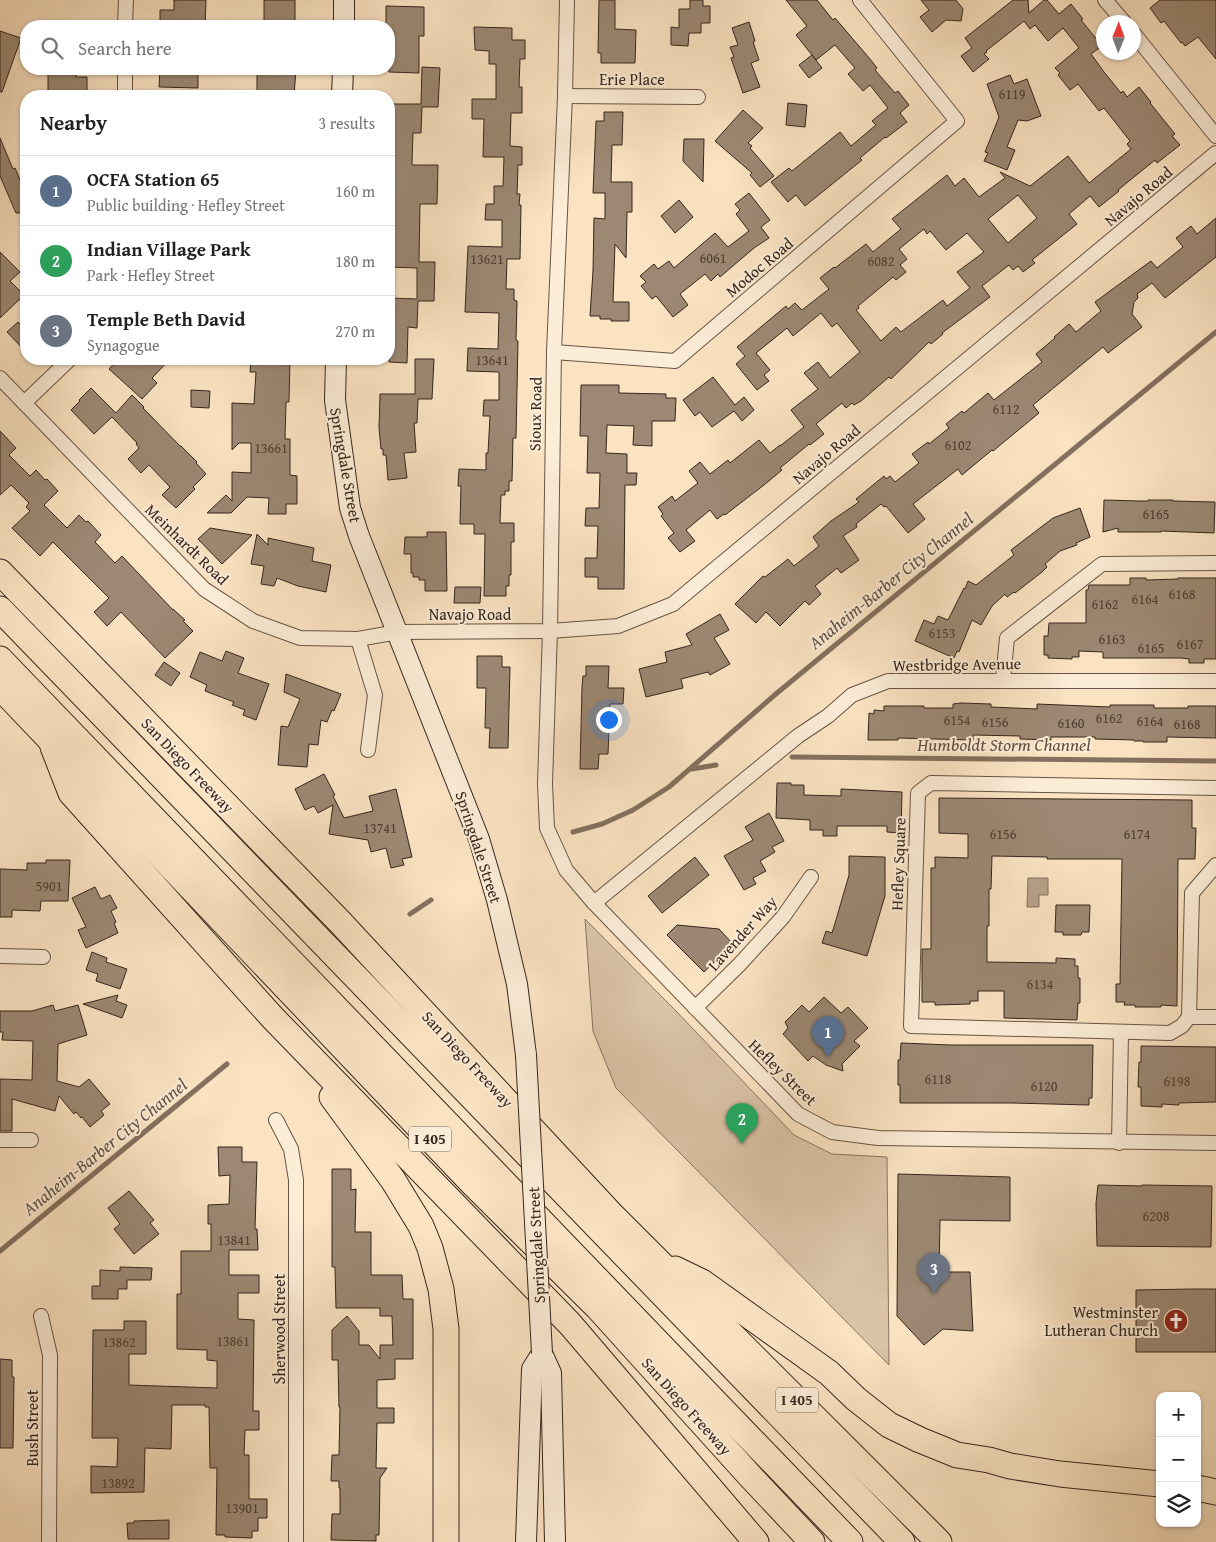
<!DOCTYPE html>
<meta charset="utf-8">
<style>
:root{--surface:#fff;--page:#f6f6f6;--text:#222;--muted:#767676;--line:#e0e0e0;--accent:#8f2418}
body{margin:0;font-family:"Gentium Book Plus",serif;background:var(--page);color:var(--text)}
.controls{position:absolute;right:15px;bottom:15px;display:grid;overflow:hidden;border-radius:10px;box-shadow:0 1px 4px #0004}
.controls button{width:45px;height:45px;display:grid;place-items:center;padding:0;border:0;border-bottom:1px solid var(--line);background:var(--surface);color:var(--text);font:25px sans-serif}
.compass{position:absolute;left:1096px;top:15px;width:45px;height:45px;border-radius:50%;background:var(--surface);box-shadow:0 1px 4px #0004;rotate:1deg}
.you{position:absolute;left:608px;top:719px;width:18px;height:18px;margin:-12px;border:4px solid #fff;border-radius:50%;background:#1a73e8;box-shadow:0 0 0 8px #1a73e833}
.badge{display:grid;place-items:center;width:32px;height:32px;border-radius:50%;background:var(--accent);color:#fff;font-size:16px;font-weight:700}
.pin{position:absolute;translate:-50% -41px;filter:drop-shadow(0 1px 2px #0008)}
.pin::after{content:'';position:absolute;top:26px;width:18px;height:15px;background:inherit;clip-path:polygon(0 0,100% 0,50% 100%)}
.list{margin:0;padding:0;list-style:none}
h2{display:flex;justify-content:space-between;align-items:center;height:65px;margin:0;padding:0 20px;font-size:21px}
h2 small{font-size:16px;font-weight:400;color:var(--muted)}
.list li{display:grid;grid-template-columns:32px 1fr auto;gap:15px;align-items:center;box-sizing:border-box;height:70px;padding:0 20px;border-top:1px solid var(--line)}
.list b{display:block;font-size:19px;white-space:nowrap}
.list p{margin:0;font-size:16px;white-space:nowrap;color:var(--muted)}
.list em{font-size:16px;font-style:normal;color:var(--muted)}
.icon{flex:none;width:28px;height:28px;fill:none;stroke:currentColor;stroke-width:2;stroke-linecap:round;stroke-linejoin:round}
.map{position:relative;flex:none;width:1216px;height:1542px;overflow:hidden}
.search{position:absolute;background:var(--surface);box-shadow:0 1px 4px #0004;left:20px;top:20px;width:375px;height:55px;display:flex;align-items:center;gap:12px;box-sizing:border-box;padding:0 18px;border-radius:20px;color:var(--muted);font-size:19px}
.panel{position:absolute;background:var(--surface);box-shadow:0 1px 4px #0004;left:20px;top:90px;width:375px;height:275px;border-radius:20px}
.map>svg:first-child{display:block}
</style>
<div class="map">
<svg width="1216" height="1542" viewBox="0 0 1216 1542">
<rect width="100%" height="100%" fill="#fbe3c2"/>
<filter id="stains"><feTurbulence type="fractalNoise" baseFrequency=".004" numOctaves="4"/><feColorMatrix values="0 0 0 0 .2 0 0 0 0 .09 0 0 0 0 .02 0 0 0 .5 -.17"/></filter>
<radialGradient id="worn" r=".72"><stop offset=".6" stop-color="#630" stop-opacity="0"/><stop offset="1" stop-color="#630" stop-opacity=".3"/></radialGradient>
<!-- green -->
<path fill="#dac3a6" stroke="#887462" d="M585 919 676 1011 794 1135 832 1154 887 1157 889 1365 616 1088 593 1031Z"/>
<!-- water -->
<path fill="#b8a28a" stroke="#84705e" d="M1028 878H1048V895H1039V907H1027Z"/>
<g fill="none" stroke-linecap="round" stroke-linejoin="round">
<!-- stream -->
<g stroke="#84705e" stroke-width="5">
<path d="M792 757 1216 761"/>
<path d="M692 769 716 765"/>
<path d="M573 832 602 824 633 810 669 787 777 693 1216 332"/>
<path d="M410 914 431 900"/>
<path d="M0 1251 227 1064"/>
</g>
</g>
<!-- building -->
<g fill="#9c8873" stroke="#36251d" fill-rule="evenodd">
<path d="M174 0H206L205 26H160V10H174Z"/>
<path d="M264 0H295V22L264 21Z"/>
<path d="M599 0H615V29L636 30 635 63H601V53H598Z"/>
<path d="M690 0H703V6H710V23H701V33H689L688 46 671 45V27L679 28V9H690Z"/>
<path d="M786 0H817L833 20 835 18 870 59 877 68 875 70 895 93 898 91 909 105 900 113 907 122 886 138 885 137 860 158 862 160 805 206 796 195 788 202 771 182 789 168 792 171 840 132 851 146 876 125 872 121 888 108 870 85 863 91 848 74 855 68 835 45 816 60 796 35 807 26Z"/>
<path d="M921 0H956L963 9 961 21 946 20 932 32 920 17 929 10Z"/>
<path d="M1013 0H1028L1029 13 1044 0H1047L1059 14 1071 4 1083 19 1081 20 1102 46 1091 54 1104 72 1121 93 1123 91 1127 97 1139 87 1151 102 1150 103 1175 134 1172 136 1180 145 1157 163 1155 160 1118 190 1119 191 1099 207 1090 196 1069 214 1077 224 1032 260 1035 263 1023 272 1018 266 1013 270 1009 265 982 286 990 297 942 333 943 334 931 344 929 342 891 379 889 377 861 401 854 405 852 403 846 408 842 403 816 424 824 434 810 445 809 444 780 468 782 470 764 485 725 515 724 514 717 519 710 510 686 530 695 541 680 552 668 538 674 533 661 516 663 514 658 507 672 496 675 501 698 483 689 471 700 462 710 474 728 460 730 463 759 440 770 453 780 445V446L804 427 791 410 818 389 804 373 818 362 830 378 860 352 837 323 832 327 821 313 793 336 787 328 756 353 770 370 764 375 769 381 757 390 736 364 745 356 737 347 786 306 788 309 795 303 802 310 829 289 820 278 834 267 835 268 866 244 873 252 901 229 892 219 947 175 955 186 964 178 979 197 1005 178 1000 172 1030 186 1068 156 1089 183 1131 149 1127 144 1130 141 1104 108 1099 111 1078 84 1070 90 1058 75 1060 73 1055 68 1079 48 1063 28 1048 41 1035 25 1030 29 1024 21 986 51 987 52 984 54 989 59 973 72 961 56 972 48 965 38ZM1018 195 1037 218 1008 243 988 219ZM924 229 927 234 930 231 946 250 967 233 984 252 957 272 970 288 947 306 943 300 901 332 896 327 881 341 856 310 859 308 858 306 893 277 896 280 906 272 900 265 907 259 899 249Z"/>
<path d="M1160 0H1216V59L1198 37 1185 46 1182 42 1181 43 1164 21 1161 23 1150 8Z"/>
<path d="M386 6 424 7V36H419V73L389 72V26H386Z"/>
<path d="M749 22 755 41 753 42 759 60 751 63 760 87 743 93 731 58 734 57 730 47 738 45 732 28Z"/>
<path d="M474 27 512 28V40H525V59H520L519 87H522V113H511L510 146 522 147V165H518L517 194H520L519 205H521L520 259H507L506 289H514V300L517 301 516 340 518 341 516 438H513L512 481H509V491H505V495H501L500 523H514V542H511V575H509V586H506V596H484L485 534H474V524H460L461 486H458L459 469 486 470V453H488L490 416H483L484 400H499V372L467 371 468 348 498 349 499 313 465 312 468 246 502 247V220H485L486 204H494V186H503L504 157H483L484 119H472V99H496V64H489V51L475 50Z"/>
<path d="M0 31 21 38 2 92H0Z"/>
<path d="M812 55 822 68 809 78 799 65Z"/>
<path d="M422 67 440 68 438 107H422L421 133H413L412 165H438L437 204H420L419 262H435L434 301H418L417 328 408 327 407 363 389 362V298L417 299V268L389 267V104H421Z"/>
<path d="M48 69H76V77H87V95H67V92H48Z"/>
<path d="M160 69H198V88L159 87Z"/>
<path d="M257 69H296L294 96H257Z"/>
<path d="M1010 75 1014 84 1027 79 1041 116 1027 121 1018 120 1007 147 1015 150 1007 170 984 161 988 153 985 152 999 117 987 84Z"/>
<path d="M788 103 807 105 805 127 786 125Z"/>
<path d="M743 110 763 128 748 143 752 146 750 148 774 176 760 187 750 175 752 173 715 141Z"/>
<path d="M604 112H623L622 145H612L611 182H632V212H627L626 258 615 244 613 302H629V321H611V319H600V316H590L593 271 594 218 605 219V193H593L596 121H604Z"/>
<path d="M0 138 13 169 15 168 26 194V213H16L0 176Z"/>
<path d="M684 139H704L703 182 683 161Z"/>
<path d="M749 193 770 220 761 227 769 238 754 248 720 277 718 274 711 281 705 274 680 294 688 305 673 317 656 296 652 299 641 286 646 282 640 276 654 264 658 269 669 261 674 268 715 233 728 247 749 231 736 214 740 210 735 204Z"/>
<path d="M679 200 693 217 675 233 661 216Z"/>
<path d="M1216 218V257L1165 298 1152 283 1137 294 1138 298 1134 302 1132 314 1142 327 1108 353 1103 347 1033 405 1039 413 993 451 992 450 962 475 958 469 913 504 925 519 908 533 886 506 884 507 881 504 856 524 857 527 843 536 859 560 841 573 837 568 815 586 821 594 809 605 805 601 780 626 766 612 756 623 735 604 763 576 765 577 788 559 794 566 819 546 813 537 831 521 859 502 856 499 884 476 886 479 890 476 895 482 919 463 912 454 928 442 929 444 949 428 946 424 962 411 964 413 988 393 994 400 1042 362 1036 354 1055 338 1054 337 1069 324 1076 332 1101 311 1095 302 1151 261 1157 268 1183 247 1176 238 1191 226 1197 234Z"/>
<path d="M0 252 20 272 10 281 24 295 0 318Z"/>
<path d="M18 322 26 331V352L7 332Z"/>
<path d="M118 359H170L152 378 157 383 142 399 109 369Z"/>
<path d="M251 359H290L289 402H286L285 439H290V475L297 476V504H286V514H268L269 498 247 497 231 513H207L226 495 232 501V472L251 473V443H239L232 450V403L254 404 256 372H250Z"/>
<path d="M415 359H434L432 399H418L417 423H414L416 452 404 453 407 478 388 480 386 455H383V449H381L379 428 380 394H415Z"/>
<path d="M713 377 735 405 744 397 754 410 742 421 734 411 712 427 700 412 695 416 683 400Z"/>
<path d="M581 385H619V393L666 394V398H676L675 421H652V446L633 445 634 426 607 425 606 453 627 454V473H637L636 485H625L624 589H598V577H585V558H597L598 526H585L586 508H599L600 473H587L588 436H580Z"/>
<path d="M91 388 116 413 132 395 144 407 143 408 180 446H181L197 462 196 463 206 474 193 487 195 489 176 508 162 495 170 487 149 465 141 473 128 459 139 448 136 444 137 443 112 417 94 434 71 410 80 401 79 400Z"/>
<path d="M191 390 210 391 209 408 191 407Z"/>
<path d="M0 431 16 448 9 455 30 476 36 470 45 480 47 479 58 491 44 505 67 528 79 515 86 522 88 521 101 535 95 542 115 563 122 556 173 610V609L185 620 183 621 193 631 165 658 121 612 107 626 94 612 109 598 53 542 40 556 12 528 30 511 26 507 29 503 11 485 0 495Z"/>
<path d="M1104 500 1140 501H1148V500H1173V501L1215 502 1214 533 1161 531V532H1118V528L1103 532Z"/>
<path d="M1080 508 1090 537 1076 543 1077 545 1060 551 1045 564 1047 567 1042 572 1015 593 1014 592 1007 597 1005 594 992 606 981 625 972 620 959 652 957 651 954 658 915 641 924 620 934 624 938 616 948 620 964 588 965 589 968 581 976 585 1014 555 1011 550 1053 518Z"/>
<path d="M210 528 252 535 222 564 198 539Z"/>
<path d="M427 532H446L447 591H425V580H419V577H413V573H411V554H404L405 537H427Z"/>
<path d="M257 534 268 545V538L314 548 312 561 331 565 326 592 298 586 277 578 274 586 261 584 264 566 251 564Z"/>
<path d="M1130 578H1146V580L1178 579V578H1216V659H1204V663H1189V659L1181 658H1103V652L1079 651V657H1072V659L1048 658V655H1044V636H1048L1049 623H1086V590H1088L1089 585H1130Z"/>
<path d="M455 587H481L480 603H454Z"/>
<path d="M720 614 729 630 714 638 730 664 710 675 708 672 681 679 683 688 646 697 639 669 667 662 665 652 692 645 686 634Z"/>
<path d="M226 651 244 658 238 673 269 684 256 720 243 715 245 710 232 705 234 702 205 691 207 685 190 677 200 652 222 661Z"/>
<path d="M477 656H502V667H510L508 748H489L490 728H485L486 688H477Z"/>
<path d="M164 662 180 673 171 686 155 675Z"/>
<path d="M586 666H609L608 688H624L623 704H610L608 754H599L598 769H580L582 687 583 676H586Z"/>
<path d="M286 674 341 694 334 711 332 710 327 722 321 720 318 745 309 744 307 767 278 765 281 726 288 727 300 699 284 692Z"/>
<path d="M961 703 991 704V707L1037 709V704L1110 707V705H1154V708H1188V706H1216V738L1167 737V742H1143V741H1134V740L1095 739V737H1051V740L1020 739V736L973 735V740L898 738V740H868L869 713 874 714V710L884 711V706H924V708H953V704Z"/>
<path d="M324 774 335 795 333 796 344 818 373 811 369 796 396 789 412 857 402 859 404 865 391 868 386 848 371 852 368 840 329 834 333 805 318 813 314 806 305 810 295 789Z"/>
<path d="M777 783H791V785H804V795L841 796V789L902 792 901 833 887 832V826H837V836H823V830H810V820L776 818Z"/>
<path d="M939 798 1192 800V828H1196L1195 859H1178L1177 1006 1161 1005V1007H1135V1005H1124L1125 1002H1116V984H1120L1122 859H1047V857L992 856 991 889H989V926H987V962L1056 963V958L1075 959V966H1078V978H1080V1003H1078L1077 1020 1004 1018V991H978V1001H970V1004L935 1005V1002H922V949H931V868H935V857L968 858V834L939 833Z"/>
<path d="M769 813 784 841 772 847 775 852 760 861 766 871 753 878 756 884 744 890 724 856 753 840 745 827Z"/>
<path d="M849 856 885 857V896L867 956 822 943 826 931 832 933 836 920 849 875Z"/>
<path d="M695 857 709 875 662 913 648 896Z"/>
<path d="M46 860H70L68 901H41L40 911 12 910V917H0V869L27 870V863H46Z"/>
<path d="M95 887 101 899 110 895 117 908 111 911 116 922 114 923 118 933 86 948 78 930 86 927 72 898Z"/>
<path d="M1056 905H1090L1089 932H1082L1081 935H1063V932H1055Z"/>
<path d="M677 925 719 929 733 944 704 972 667 935Z"/>
<path d="M92 952 107 958 106 962 127 969 120 989 96 981 98 974 86 970Z"/>
<path d="M118 995 116 1001 127 1005 122 1018 83 1004Z"/>
<path d="M824 997 841 1013 848 1007 868 1028 854 1041 860 1046 842 1064 843 1071 826 1065 813 1056 808 1061 783 1034 788 1028 785 1022 802 1005 809 1012Z"/>
<path d="M53 1005 55 1011 78 1005 87 1035 58 1044 57 1081 79 1087 89 1079 110 1104 101 1111 104 1115 90 1127 82 1117 81 1118 76 1112 74 1114 59 1096 55 1111 12 1099V1131H0V1079L32 1080 33 1041 2 1040 3 1032H0V1011H32Z"/>
<path d="M901 1043 951 1045H1093L1092 1098H1089V1105L1012 1103H900V1085H898V1060H900Z"/>
<path d="M1141 1046 1216 1047V1102L1179 1103V1105L1162 1104V1107L1141 1106V1087H1138L1139 1062H1141Z"/>
<path d="M218 1147H242V1162H257L255 1229H257L258 1250H229V1275H259V1293H238V1319L254 1320 253 1411H259V1430H245L244 1455H249V1499H267V1518H258V1531H252V1538L225 1537V1535H216L217 1468H210L209 1407H205V1405H172L171 1449 145 1448 144 1492 91 1493V1466L117 1467 118 1438H92L93 1330H124V1321H146V1354H129V1385L217 1388V1361L207 1360V1350L177 1349V1294H181V1251H211V1224H208V1205L229 1204 230 1175 219 1176Z"/>
<path d="M332 1169H351V1190L356 1189 355 1232H371V1275H402L403 1299H413V1359H395V1379L377 1380V1408H394V1423H377L376 1468H387L380 1478 379 1535H376V1541L331 1540 332 1514H340V1488H339V1481H331L332 1455H339L340 1407H339L338 1360H332V1330L347 1316 359 1331V1345H369L380 1359V1345H393L392 1316H380V1308H336L335 1267H332Z"/>
<path d="M898 1174 1010 1177V1221L940 1220 939 1272H970L973 1331 943 1329 924 1345 897 1316Z"/>
<path d="M1098 1185 1142 1186V1185L1212 1186 1211 1247 1097 1246 1096 1203Z"/>
<path d="M129 1191 154 1220 150 1223 159 1234 134 1254 114 1229 120 1224 108 1208Z"/>
<path d="M120 1267 152 1268 151 1280H127V1289H118V1299H92V1286H100V1270L120 1271Z"/>
<path d="M1192 1289H1216V1352H1136V1290Z"/>
<path d="M0 1359 12 1360V1377H14L13 1448H0Z"/>
<path d="M169 1520V1539H128L127 1523H134V1521Z"/>
</g>
<g fill="none" stroke-linecap="round" stroke-linejoin="round">
<!-- street casing -->
<g stroke="#675446" stroke-width="16">
<g id="street">
<path d="M567 0 565 96 554 352 550 631 545 784 547 828 566 870 594 903 798 1114 832 1132 878 1138 1216 1143"/>
<path d="M1105 0 1124 22"/>
<path d="M125 26 126 0"/>
<path d="M1134 34 1216 136"/>
<path d="M125 96V69"/>
<path d="M565 96 698 97"/>
<path d="M554 352 675 361 957 121 860 0"/>
<path d="M0 378 204 589 253 621 300 638 358 639 398 632 550 631 618 626 673 604 1216 153"/>
<path d="M24 403 70 359"/>
<path d="M358 639 375 695 368 750"/>
<path d="M1003 680 1007 638 1102 564 1216 563"/>
<path d="M1216 788 931 783 918 793 911 1026 1170 1033 1182 1026 1189 1017 1192 893 1216 865"/>
<path d="M594 903 798 736 828 716 852 695 888 681H1216"/>
<path d="M0 956 43 957"/>
<path d="M695 1008 739 965 783 917 811 877"/>
<path d="M1189 1017H1216"/>
<path d="M276 1120 291 1149 296 1180V1542"/>
<path d="M0 1140H31"/>
<path d="M1119 1143 1121 1033"/>
<path d="M41 1316 50 1355 49 1542"/>
</g>
</g>
<!-- secondary casing -->
<g stroke="#36251d" stroke-width="22">
<g id="secondary">
<path d="M344 26V0"/>
<path d="M342 96 343 69"/>
<path d="M336 359 335 400 350 508 359 536 479 839 497 900 517 984 526 1055"/>
<path d="M542 1353 551 1373 555 1542"/>
<path d="M526 1542 532 1369 542 1353"/>
</g>
</g>
<!-- highway casing -->
<g stroke="#36251d" stroke-width="27">
<g id="highway">
<path d="M0 572 340 922 610 1213 939 1542"/>
<path d="M0 609 902 1542"/>
<path d="M0 659 850 1542"/>
<path d="M0 687 472 1183 599 1309 750 1476 812 1542"/>
<path d="M53 747 71 793 272 1017 570 1324 756 1542"/>
<path d="M332 1097 393 1180 421 1226 430 1248 441 1289 446 1329V1542"/>
<path d="M675 1269 702 1282 829 1373 856 1399 889 1425 920 1440 957 1455 989 1460 1010 1466 1060 1474 1160 1484"/>
<path d="M1197 1488 1216 1492"/>
</g>
</g>
<!-- street -->
<use href="#street" stroke="#fcedd7" stroke-width="14"/>
<!-- secondary -->
<use href="#secondary" stroke="#fcedd7" stroke-width="20"/>
<!-- highway -->
<use href="#highway" stroke="#fbe3c2" stroke-width="25"/>
<!-- secondary-bridge casing -->
<g stroke="#36251d" stroke-width="22" stroke-linecap="butt">
<path id="secondary-bridge" d="M526 1055 542 1353"/>
</g>
<!-- secondary-bridge -->
<use href="#secondary-bridge" stroke="#fcedd7" stroke-width="20"/>
</g>
<!-- icons -->
<defs>
<g id="church-disc" transform="scale(1.25)"><circle r="9.5" fill="#8f2418" stroke="#fcedd7"/><path d="M-1.2-6h2.4v3.5h3.3v2.4h-3.3V6h-2.4V-.1h-3.3v-2.4h3.3Z" fill="#fff"/></g>
</defs>
<g fill-rule="evenodd">
<use href="#church-disc" x="1176" y="1321"/>
</g>
<g text-anchor="middle" stroke-width="4" stroke-linejoin="round" paint-order="stroke">
<!-- number labels -->
<g font-size="14" fill="#503e32">
<text x="1012" y="99">6119</text>
<text x="713" y="263">6061</text>
<text x="487" y="264">13621</text>
<text x="881" y="266">6082</text>
<text x="492" y="365">13641</text>
<text x="1006" y="414">6112</text>
<text x="958" y="450">6102</text>
<text x="271" y="453">13661</text>
<text x="1156" y="519">6165</text>
<text x="1182" y="599">6168</text>
<text x="1145" y="604">6164</text>
<text x="1105" y="609">6162</text>
<text x="942" y="638">6153</text>
<text x="1112" y="644">6163</text>
<text x="1190" y="649">6167</text>
<text x="1151" y="653">6165</text>
<text x="1109" y="723">6162</text>
<text x="957" y="725">6154</text>
<text x="1150" y="726">6164</text>
<text x="995" y="727">6156</text>
<text x="1071" y="728">6160</text>
<text x="1187" y="729">6168</text>
<text x="380" y="833">13741</text>
<text x="1003" y="839">6156</text>
<text x="1137" y="839">6174</text>
<text x="49" y="891">5901</text>
<text x="1040" y="989">6134</text>
<text x="938" y="1084">6118</text>
<text x="1177" y="1086">6198</text>
<text x="1044" y="1091">6120</text>
<text x="1156" y="1221">6208</text>
<text x="234" y="1245">13841</text>
<text x="233" y="1346">13861</text>
<text x="119" y="1347">13862</text>
<text x="118" y="1488">13892</text>
<text x="242" y="1513">13901</text>
</g>
<!-- shield labels -->
<g fill="#fcedd7" stroke="#716155" stroke-width="1">
<rect x="409" y="1126.5" width="42" height="25" rx="4"/>
<rect x="776" y="1387.5" width="42" height="25" rx="4"/>
</g>
<g font-size="15" font-weight="bold" fill="#36251d">
<text x="430" y="1144">I 405</text>
<text x="797" y="1405">I 405</text>
</g>
<!-- street labels -->
<g font-size="16" fill="#36251d" stroke="#fcedd7">
<text x="632" y="85">Erie Place</text>
<text transform="translate(1138 196) rotate(-40)" y="6">Navajo Road</text>
<text transform="translate(759 267) rotate(-40)" y="6">Modoc Road</text>
<text transform="translate(535 414) rotate(-89)" y="6">Sioux Road</text>
<text transform="translate(826 454) rotate(-40)" y="6">Navajo Road</text>
<text transform="translate(346 465) rotate(80)" y="6">Springdale Street</text>
<text transform="translate(187 544) rotate(44)" y="6">Meinhardt Road</text>
<text x="470" y="620">Navajo Road</text>
<text transform="translate(957 664) rotate(-1)" y="6">Westbridge Avenue</text>
<text transform="translate(188 765) rotate(46)" y="6">San Diego Freeway</text>
<text transform="translate(479 847) rotate(72)" y="6">Springdale Street</text>
<text transform="translate(898 864) rotate(-88)" y="6">Hefley Square</text>
<text transform="translate(742 933) rotate(-48)" y="6">Lavender Way</text>
<text transform="translate(468 1059) rotate(47)" y="6">San Diego Freeway</text>
<text transform="translate(783 1072) rotate(44)" y="6">Hefley Street</text>
<text transform="translate(536 1245) rotate(-93)" y="6">Springdale Street</text>
<text transform="translate(279 1329) rotate(-90)" y="6">Sherwood Street</text>
<text transform="translate(687 1406) rotate(48)" y="6">San Diego Freeway</text>
<text transform="translate(32 1428) rotate(-90)" y="6">Bush Street</text>
</g>
<!-- poi labels -->
<g font-size="16" fill="#36251d" stroke="#fcedd7" text-anchor="end">
<text x="1158" y="1318">Westminster<tspan x="1158" dy="18">Lutheran Church</tspan></text>
</g>
<!-- water labels -->
<g font-size="18" font-style="italic" fill="#645143" stroke="#fcedd7">
<text transform="translate(891 581) rotate(-39)" y="6">Anaheim-Barber City Channel</text>
<text x="1004" y="751">Humboldt Storm Channel</text>
<text transform="translate(105 1147) rotate(-39)" y="6">Anaheim-Barber City Channel</text>
</g>
</g>
<rect width="100%" height="100%" filter="url(#stains)"/>
<rect width="100%" height="100%" fill="url(#worn)"/>
</svg>
<div class="controls">
<button>+</button>
<button>−</button>
<button><svg class="icon" aria-label="layers" viewBox="0 0 24 24"><path d="M12 4l9 5-9 5-9-5zM3 14l9 5 9-5"/></svg></button>
</div>
<svg class="compass" viewBox="-18 -18 36 36"><path d="M0-13l5 13h-10z" fill="#e53935"/><path d="M0 13l5-13h-10z" fill="#767676"/></svg>
<div class="you"></div>
<div class="pin badge" style="left:828px;top:1057px;background:#5c6f8a">1</div>
<div class="pin badge" style="left:742px;top:1144px;background:#2e9e5b">2</div>
<div class="pin badge" style="left:934px;top:1294px;background:#6b7280">3</div>
<div class="search"><svg class="icon" aria-label="search" viewBox="0 0 24 24"><circle cx="10" cy="10" r="6"/><path d="M15 15l6 6"/></svg>Search here</div>
<section class="panel">
<h2>Nearby<small>3 results</small></h2>
<ul class="list">
<li><span class="badge" style="background:#5c6f8a">1</span><div><b>OCFA Station 65</b><p>Public building · Hefley Street</p></div><em>160 m</em></li>
<li><span class="badge" style="background:#2e9e5b">2</span><div><b>Indian Village Park</b><p>Park · Hefley Street</p></div><em>180 m</em></li>
<li><span class="badge" style="background:#6b7280">3</span><div><b>Temple Beth David</b><p>Synagogue</p></div><em>270 m</em></li>
</ul>
</section>
</div>
